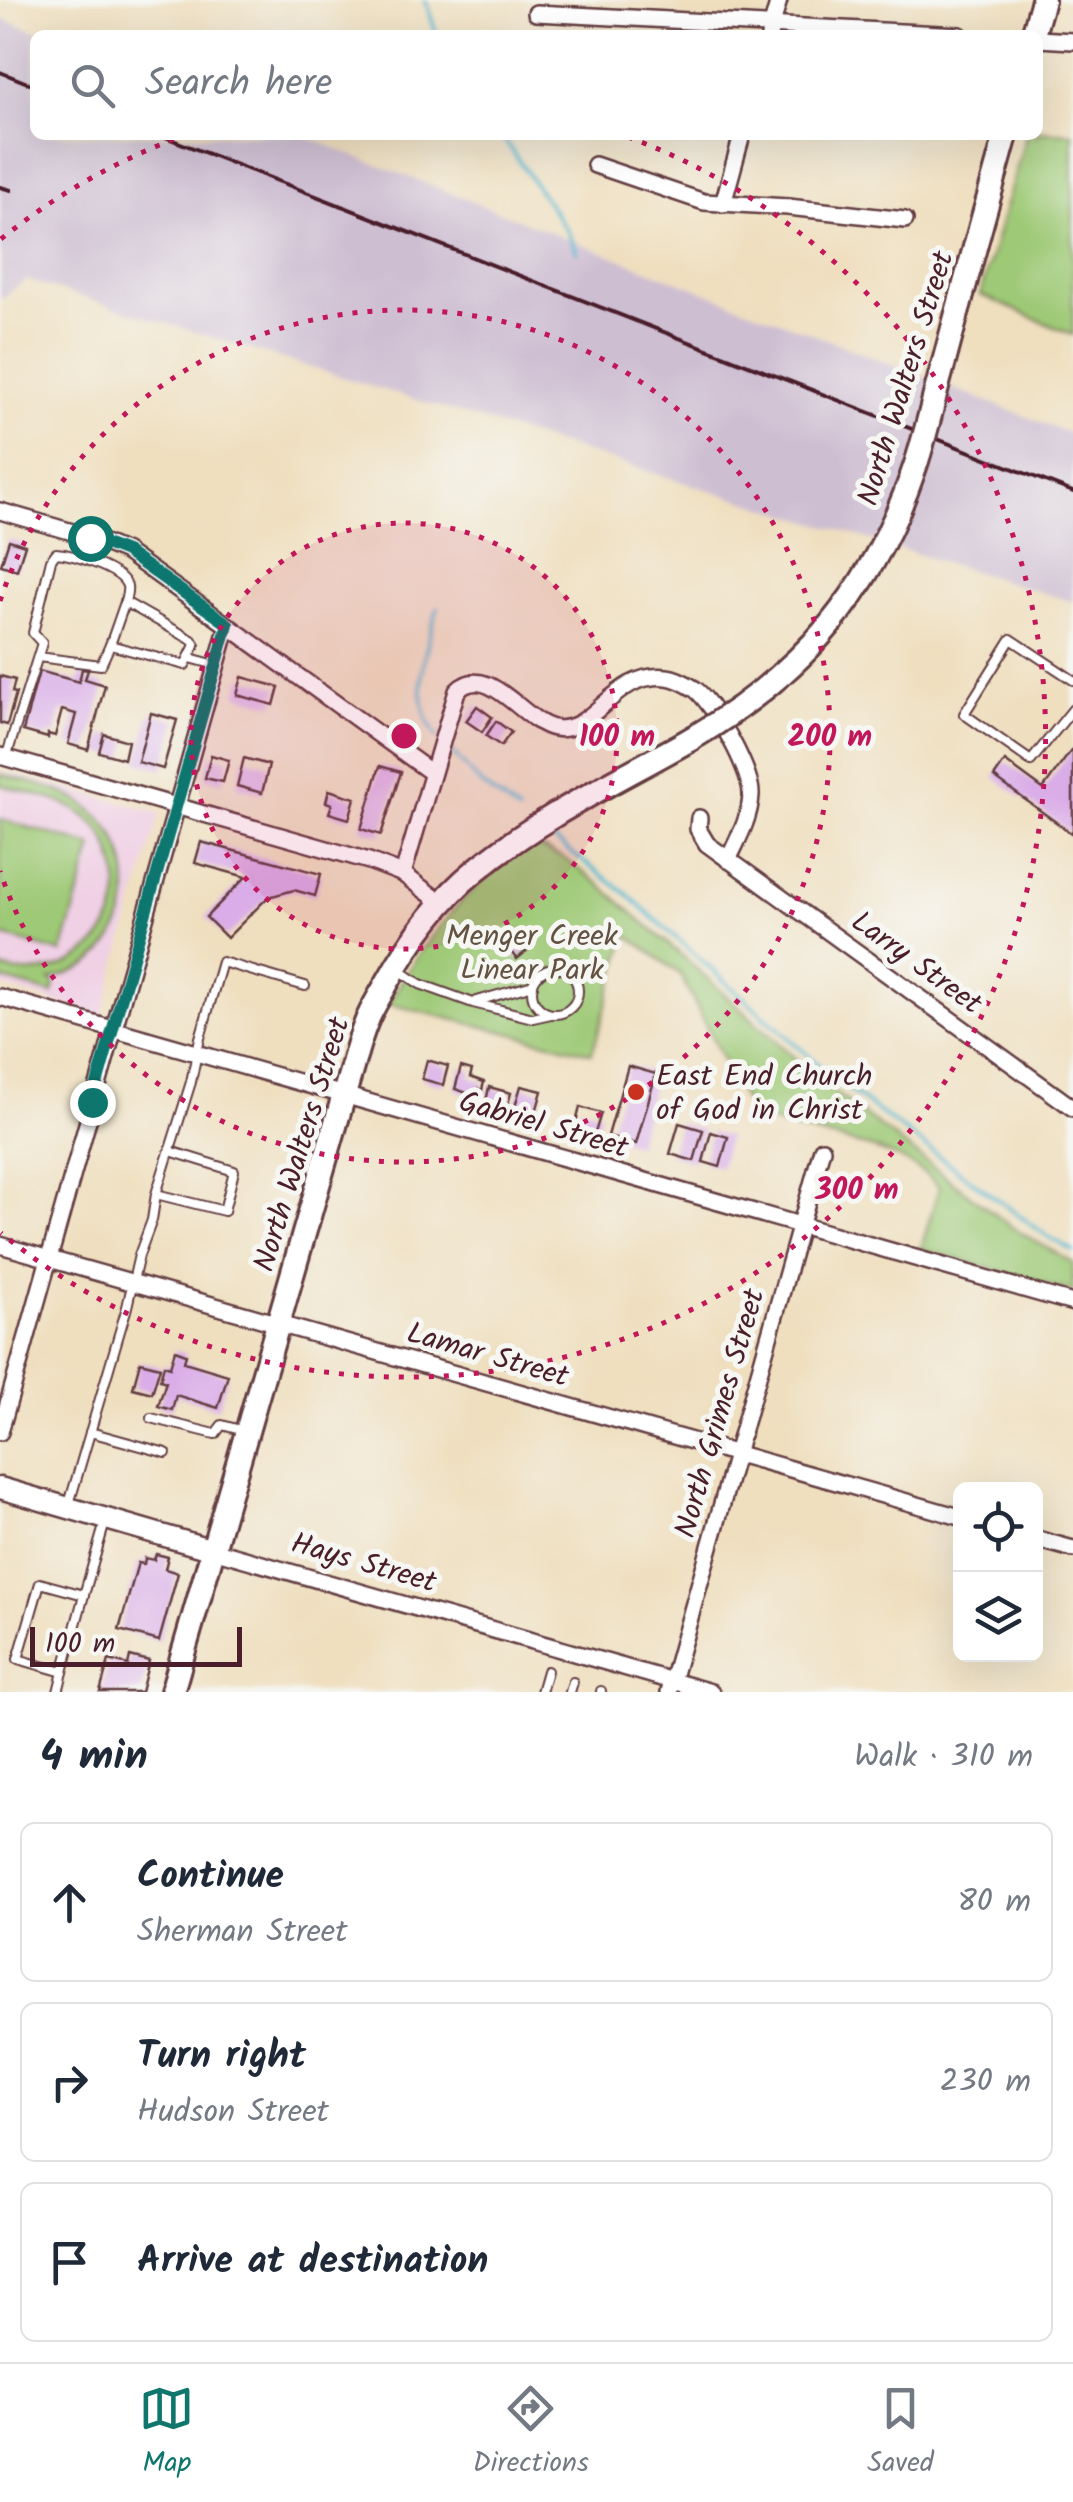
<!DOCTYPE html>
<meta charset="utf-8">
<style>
:root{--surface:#fff;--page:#f2f2f3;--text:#1f2937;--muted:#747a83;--line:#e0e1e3;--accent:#0f766e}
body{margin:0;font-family:Kalam,sans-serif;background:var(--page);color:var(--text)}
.controls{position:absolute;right:30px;bottom:30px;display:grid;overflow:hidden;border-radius:15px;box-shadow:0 10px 40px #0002}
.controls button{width:90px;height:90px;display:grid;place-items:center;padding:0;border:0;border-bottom:2px solid var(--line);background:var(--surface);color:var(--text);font:50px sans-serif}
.scale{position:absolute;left:30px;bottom:25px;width:212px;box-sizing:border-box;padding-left:10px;border:5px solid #4a1f2b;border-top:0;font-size:28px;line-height:35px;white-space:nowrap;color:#4a1f2b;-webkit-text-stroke:8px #f6f6f2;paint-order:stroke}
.stop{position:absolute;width:30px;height:30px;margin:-22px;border:8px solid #0f766e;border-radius:50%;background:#fff}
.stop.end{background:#0f766e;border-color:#fff;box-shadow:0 2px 10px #0008}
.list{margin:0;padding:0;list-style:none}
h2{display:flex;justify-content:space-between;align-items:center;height:130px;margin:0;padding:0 40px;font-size:42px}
h2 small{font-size:32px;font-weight:400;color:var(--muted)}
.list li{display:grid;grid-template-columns:65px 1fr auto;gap:30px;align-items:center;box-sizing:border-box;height:160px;margin:0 20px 20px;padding:0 20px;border:2px solid var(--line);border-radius:15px}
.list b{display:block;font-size:38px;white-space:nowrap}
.list p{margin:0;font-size:32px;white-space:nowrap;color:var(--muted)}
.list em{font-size:32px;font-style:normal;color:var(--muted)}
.icon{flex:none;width:55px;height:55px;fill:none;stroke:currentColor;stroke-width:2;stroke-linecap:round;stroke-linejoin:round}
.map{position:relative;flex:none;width:1073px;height:1692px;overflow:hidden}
.search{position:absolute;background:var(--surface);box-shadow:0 10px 40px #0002;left:30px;right:30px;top:30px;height:110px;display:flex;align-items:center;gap:25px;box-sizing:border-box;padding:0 35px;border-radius:15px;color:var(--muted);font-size:38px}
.sheet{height:670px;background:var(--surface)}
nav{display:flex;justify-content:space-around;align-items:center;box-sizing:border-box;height:140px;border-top:2px solid var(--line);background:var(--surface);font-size:28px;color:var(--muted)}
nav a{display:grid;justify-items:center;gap:5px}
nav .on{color:var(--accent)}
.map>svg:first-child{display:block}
</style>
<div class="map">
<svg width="1073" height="1692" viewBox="0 0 1073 1692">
<rect width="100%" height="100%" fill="#f6f6f2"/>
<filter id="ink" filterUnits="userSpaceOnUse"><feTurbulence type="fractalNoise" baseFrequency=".01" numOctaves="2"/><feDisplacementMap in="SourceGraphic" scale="20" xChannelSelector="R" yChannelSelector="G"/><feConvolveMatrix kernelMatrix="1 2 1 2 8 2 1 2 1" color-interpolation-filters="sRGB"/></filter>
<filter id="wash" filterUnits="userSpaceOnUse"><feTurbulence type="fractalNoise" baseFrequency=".0048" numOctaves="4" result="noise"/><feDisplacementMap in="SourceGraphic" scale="40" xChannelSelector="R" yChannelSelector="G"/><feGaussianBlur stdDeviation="2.25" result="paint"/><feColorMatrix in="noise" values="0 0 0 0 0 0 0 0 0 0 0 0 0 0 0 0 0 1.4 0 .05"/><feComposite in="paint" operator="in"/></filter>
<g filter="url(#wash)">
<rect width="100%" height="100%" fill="#efdfbf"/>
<!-- built -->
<path fill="#f0d0e5" d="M0 771 160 813 102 1016 0 986Z"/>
<!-- industrial -->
<path fill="#cebed2" d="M0 18 45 35H35V135H301L1073 435V602L26 280 0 300Z"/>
<!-- green -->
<g fill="#9ec976" stroke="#747450" stroke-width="2.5">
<path d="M1038 131 1073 133V335L980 295 1026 135H1038Z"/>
<path d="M0 774C32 783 67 789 93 811 136 846 139 918 98 956 84 970 67 974 50 980L55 984 53 994 0 979V968C72 989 138 928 112 855 108 842 102 831 92 822 69 799 30 794 0 785Z"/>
<path d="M0 819 93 846 62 953 0 935Z"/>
<path d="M531 844 564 858 598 883 687 960 820 1081 1013 1228 1073 1263V1292L921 1249 939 1187C904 1148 843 1142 796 1129 781 1125 766 1120 751 1115L680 974 627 935 592 1053 389 1004C422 940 470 882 531 844Z"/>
</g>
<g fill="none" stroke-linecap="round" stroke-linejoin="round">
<!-- stream -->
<g stroke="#4fb5cd" stroke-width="4">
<path d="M425 0 437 35"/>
<path d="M501 135 568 232 577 252"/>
<path d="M437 737C409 698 425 649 438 608"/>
<path d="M447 747 481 784 518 812"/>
<path d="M553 839 626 893 838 1082 1047 1236 1073 1251"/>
</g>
</g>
<g id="blocks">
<!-- building -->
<g fill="#daade8">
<path d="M9 540 25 545 17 570 1 565Z"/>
<path d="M82 669 88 670 85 679 105 685 88 750 68 744 76 714 62 710 55 736 48 734V738L23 731 39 671 79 682Z"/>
<path d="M0 676 15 680 12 692 16 693 7 725 0 723Z"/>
<path d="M242 677 279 687 274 705 237 695Z"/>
<path d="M477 706 492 717 482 732 466 721Z"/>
<path d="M151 713 177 720 163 769 138 762Z"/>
<path d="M496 721 511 732 501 746 486 736Z"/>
<path d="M104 734 128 741 124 759 99 752Z"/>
<path d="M1073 748V830L1071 833 994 777 1005 761 1043 789Z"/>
<path d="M211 755 229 760 223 782 205 778Z"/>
<path d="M244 758 269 765 262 793 237 786Z"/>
<path d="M380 766 401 772 381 835 361 829Z"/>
<path d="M329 790 355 798 349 819 329 813 332 804 326 802Z"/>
<path d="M201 842 321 874 315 896 294 890 268 897 227 938 206 917 246 877 195 863Z"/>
<path d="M510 929 528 950 517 959 499 938Z"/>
<path d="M427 1060 448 1066 443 1085 422 1079Z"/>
<path d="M628 1066 656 1074 636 1144 608 1136Z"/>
<path d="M461 1067 472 1070 470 1077 484 1082 482 1090 478 1089 476 1096 455 1089Z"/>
<path d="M521 1086 542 1091 534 1119 513 1113Z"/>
<path d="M489 1087 511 1093 507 1108 486 1102Z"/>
<path d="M580 1107 601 1113 595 1133 575 1127Z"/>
<path d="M679 1123 703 1130 694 1161 670 1154Z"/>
<path d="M711 1132 728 1137 720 1167 703 1162Z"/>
<path d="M175 1350 186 1354 184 1362 228 1375 218 1408 176 1395 172 1410 158 1406 166 1382 160 1380 164 1365 170 1367Z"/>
<path d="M140 1362 160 1367 152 1393 133 1388Z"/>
<path d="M156 1554 168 1557 165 1569 178 1573 159 1641 119 1630 138 1563 144 1564 145 1558 154 1560Z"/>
<path d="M130 1656 149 1661 141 1692H100L109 1660 128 1665Z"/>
</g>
</g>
</g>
<g filter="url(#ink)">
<use href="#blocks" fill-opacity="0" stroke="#633c41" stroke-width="2.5"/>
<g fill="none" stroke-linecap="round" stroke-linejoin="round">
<!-- service casing -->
<g stroke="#633c41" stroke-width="12">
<g id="service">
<path d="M110 645 125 602"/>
<path d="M190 658 216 665"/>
<path d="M1073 680 1011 639 964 714 1031 761 1073 709"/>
<path d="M6 758 42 643 33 633 51 560 56 553C72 554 122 569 127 586 128 590 126 598 125 602L192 640 195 645 185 665 110 645 101 665 38 657"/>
<circle cx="555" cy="991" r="23"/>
<path d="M399 970 420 984 473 1003 533 1018 551 1014"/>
<path d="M477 1001 533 985"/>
<path d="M156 1194 224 1211 234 1171 170 1151"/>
<path d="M151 1418 215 1434 222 1425 244 1431"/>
<path d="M90 1432 166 1453"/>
<path d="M69 1504 127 1307 139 1255 152 1220 156 1194 191 1082 200 1038 222 962 305 986"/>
<path d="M63 1672 84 1595"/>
<path d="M58 1692 63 1672 18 1659 40 1583 84 1595 106 1519"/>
<path d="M541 1692 547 1671"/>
<path d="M570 1692 573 1682"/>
<path d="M601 1692V1691"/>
</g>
</g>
<!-- minor casing -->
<g stroke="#633c41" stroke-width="20">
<g id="minor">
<path d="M536 13 960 35"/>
<path d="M769 35 779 0"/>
<path d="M1038 39 1073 41"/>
<path d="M595 165 704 202 788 207 905 220"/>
<path d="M723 204 742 135"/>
<path d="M0 511 90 537 126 552 432 773"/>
<path d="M0 756 369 861 403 874 443 904"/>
<path d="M699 818 698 829 707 844 1073 1108"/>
<path d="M403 874 457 691C488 660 523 722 554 728 594 736 613 670 667 677 677 678 687 684 695 689 714 704 752 771 751 795 750 818 738 839 728 860"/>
<path d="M0 997 1073 1303"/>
<path d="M0 1245 960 1517"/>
<path d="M0 1432 228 625"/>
<path d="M1036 1539 1073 1549"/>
<path d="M213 1550 711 1692"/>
<path d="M669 1692 822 1149"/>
</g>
</g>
<!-- tertiary casing -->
<g stroke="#633c41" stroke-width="25">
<path id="tertiary" d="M0 1488 213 1550"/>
</g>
<!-- secondary casing -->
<g stroke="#633c41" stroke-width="28">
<g id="secondary">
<path d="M1033 35 1043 0"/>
<path d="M172 1692 348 1081C354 1062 358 1042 366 1023 371 1009 380 996 387 983 410 941 439 900 476 870 541 816 619 780 691 739"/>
</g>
</g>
<!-- service -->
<use href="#service" stroke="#fff" stroke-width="8"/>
<!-- minor -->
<use href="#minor" stroke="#fff" stroke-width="15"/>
<!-- tertiary -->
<use href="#tertiary" stroke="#fff" stroke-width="20"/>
<!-- secondary -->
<use href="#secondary" stroke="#fff" stroke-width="22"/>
<!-- rail -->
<g stroke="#4a1f2b" stroke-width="4">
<path d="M0 72 35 86"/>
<path d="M160 135 1073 492"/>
<path d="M0 187 11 190"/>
</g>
<!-- secondary-bridge casing -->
<g stroke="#633c41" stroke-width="28" stroke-linecap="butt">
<path id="secondary-bridge" d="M691 739C805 672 874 590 916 464 927 431 934 396 944 362 964 286 985 211 1006 135"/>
</g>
<!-- secondary-bridge -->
<use href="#secondary-bridge" stroke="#fff" stroke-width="22"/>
</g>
</g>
<g fill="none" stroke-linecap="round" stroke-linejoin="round" filter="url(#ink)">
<!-- route -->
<path stroke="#0f766e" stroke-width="12" d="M90 538 126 552 228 624 92 1102"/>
</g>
<!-- distance rings -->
<circle cx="404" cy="736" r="213" fill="#c2185b" fill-opacity=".12"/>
<g fill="none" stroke="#c2185b" stroke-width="5" stroke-dasharray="5 10">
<circle cx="404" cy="736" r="213"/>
<path d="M0 601A426 426 0 1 1 0 871"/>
<path d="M1 239A640 640 0 0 1 180 137M628 137A640 640 0 1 1 1 1233"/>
</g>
<!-- markers -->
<circle fill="#c8321e" stroke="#f6f6f2" stroke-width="4" cx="636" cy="1092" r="10"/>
<g text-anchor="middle" stroke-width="10" stroke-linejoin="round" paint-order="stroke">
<!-- street labels -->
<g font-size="30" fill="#4a1f2b" stroke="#f6f6f2">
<text transform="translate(905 378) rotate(-73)" y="10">North Walters Street</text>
<text transform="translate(917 962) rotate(36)" y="10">Larry Street</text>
<text transform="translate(544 1124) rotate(16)" y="10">Gabriel Street</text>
<text transform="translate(301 1144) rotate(-73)" y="10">North Walters Street</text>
<text transform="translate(488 1354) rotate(16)" y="10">Lamar Street</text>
<text transform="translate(719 1413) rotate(-74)" y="10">North Grimes Street</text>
<text transform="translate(364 1562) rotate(16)" y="10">Hays Street</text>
</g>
<!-- park labels -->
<g font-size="30" fill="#635242" stroke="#f6f6f2">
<text x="532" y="945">Menger Creek<tspan x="532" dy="34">Linear Park</tspan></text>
</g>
<!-- poi labels -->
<g font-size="30" fill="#4a1f2b" stroke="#f6f6f2" text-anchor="start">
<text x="656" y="1085">East End Church<tspan x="656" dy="34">of God in Christ</tspan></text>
</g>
</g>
<circle cx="404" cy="736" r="15" fill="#c2185b" stroke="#f6f6f2" stroke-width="5"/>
<g font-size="30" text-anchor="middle" font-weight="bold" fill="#c2185b" stroke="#f6f6f2" stroke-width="10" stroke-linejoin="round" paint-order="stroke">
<text x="617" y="746">100 m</text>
<text x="830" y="746">200 m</text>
<text x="857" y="1199">300 m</text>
</g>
</svg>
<div class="controls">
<button><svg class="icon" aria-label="locate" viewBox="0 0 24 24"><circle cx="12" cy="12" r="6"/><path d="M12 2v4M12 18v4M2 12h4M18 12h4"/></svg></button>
<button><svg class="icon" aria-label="layers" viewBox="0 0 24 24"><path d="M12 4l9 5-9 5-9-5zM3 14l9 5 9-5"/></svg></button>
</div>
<div class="scale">100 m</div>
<div class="stop" style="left:90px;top:538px"></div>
<div class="stop end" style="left:92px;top:1102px"></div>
<div class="search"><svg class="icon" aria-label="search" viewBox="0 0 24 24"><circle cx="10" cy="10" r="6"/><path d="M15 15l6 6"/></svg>Search here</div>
</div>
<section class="sheet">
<h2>4 min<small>Walk · 310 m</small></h2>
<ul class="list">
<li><svg class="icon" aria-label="ahead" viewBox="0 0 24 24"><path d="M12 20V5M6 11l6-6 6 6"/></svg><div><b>Continue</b><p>Sherman Street</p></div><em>80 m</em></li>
<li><svg class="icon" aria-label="right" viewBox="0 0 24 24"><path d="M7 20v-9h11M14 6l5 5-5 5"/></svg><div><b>Turn right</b><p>Hudson Street</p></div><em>230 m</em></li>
<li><svg class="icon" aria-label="arrive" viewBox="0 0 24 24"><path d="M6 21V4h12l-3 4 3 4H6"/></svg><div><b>Arrive at destination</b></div></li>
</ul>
</section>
<nav>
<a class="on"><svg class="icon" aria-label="map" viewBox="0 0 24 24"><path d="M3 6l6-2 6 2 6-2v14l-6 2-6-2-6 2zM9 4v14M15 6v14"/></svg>Map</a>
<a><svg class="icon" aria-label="directions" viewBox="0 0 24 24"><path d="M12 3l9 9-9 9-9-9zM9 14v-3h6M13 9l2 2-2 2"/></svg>Directions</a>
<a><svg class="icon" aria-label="saved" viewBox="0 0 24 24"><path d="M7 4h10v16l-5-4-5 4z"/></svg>Saved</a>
</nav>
